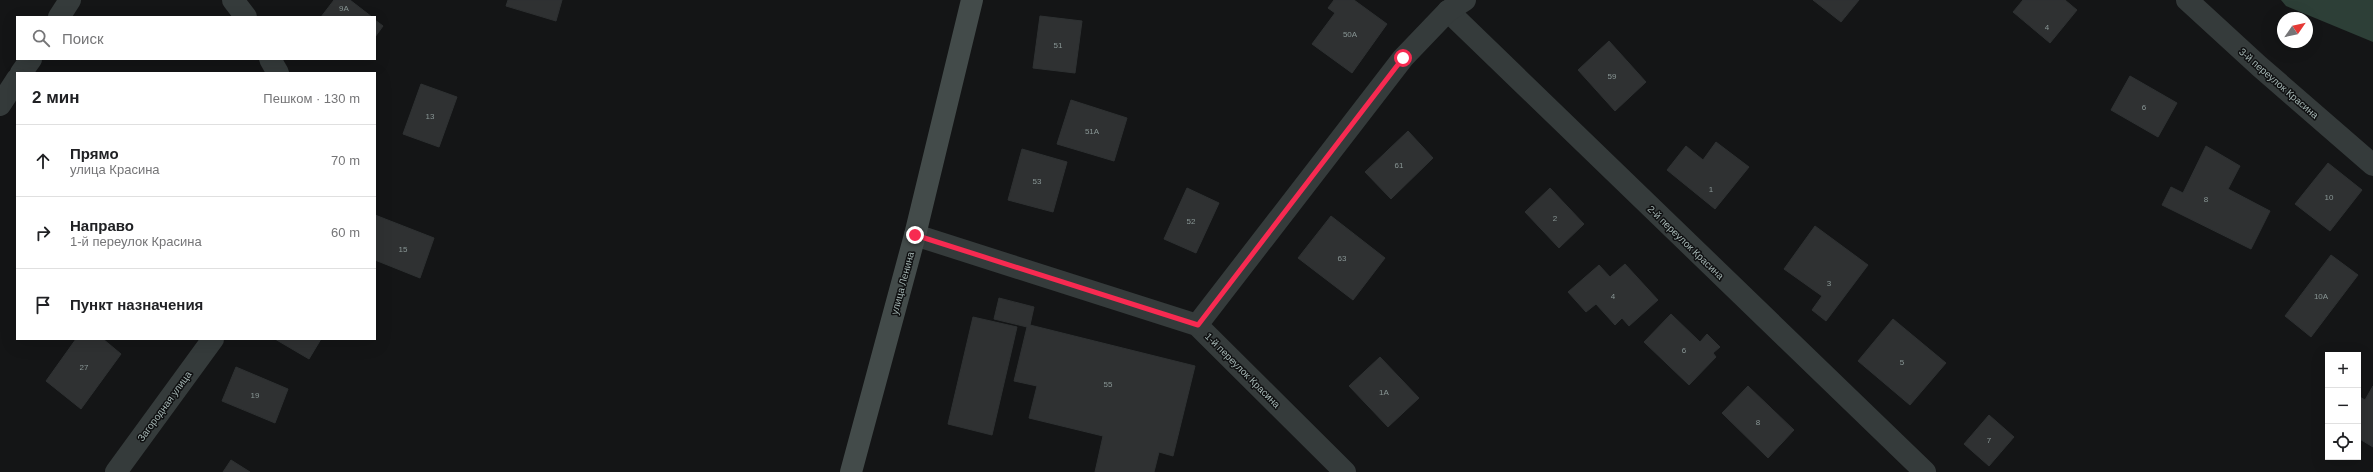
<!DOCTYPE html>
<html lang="ru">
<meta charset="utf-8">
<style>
:root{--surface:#fff;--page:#f6f6f6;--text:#202124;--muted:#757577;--line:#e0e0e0}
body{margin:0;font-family:Arial,sans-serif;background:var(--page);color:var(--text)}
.controls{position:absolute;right:12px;bottom:12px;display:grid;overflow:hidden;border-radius:0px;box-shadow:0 4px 16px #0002}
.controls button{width:36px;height:36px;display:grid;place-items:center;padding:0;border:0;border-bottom:1px solid var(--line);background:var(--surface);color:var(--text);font:20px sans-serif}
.compass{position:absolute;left:2277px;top:12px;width:36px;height:36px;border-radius:50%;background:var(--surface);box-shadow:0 4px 16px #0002;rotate:56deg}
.stop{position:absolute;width:12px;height:12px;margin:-9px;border:3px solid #f72a51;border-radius:50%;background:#fff}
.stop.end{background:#f72a51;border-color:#fff;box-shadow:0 1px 4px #0008}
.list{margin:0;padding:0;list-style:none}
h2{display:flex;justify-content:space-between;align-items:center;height:52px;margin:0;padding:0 16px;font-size:17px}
h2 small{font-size:13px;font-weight:400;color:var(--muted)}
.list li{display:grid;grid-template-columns:26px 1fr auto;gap:12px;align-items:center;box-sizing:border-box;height:72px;padding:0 16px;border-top:1px solid var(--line)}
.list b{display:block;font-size:15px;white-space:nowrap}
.list p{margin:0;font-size:13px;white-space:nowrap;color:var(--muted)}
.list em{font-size:13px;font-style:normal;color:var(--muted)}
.icon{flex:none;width:22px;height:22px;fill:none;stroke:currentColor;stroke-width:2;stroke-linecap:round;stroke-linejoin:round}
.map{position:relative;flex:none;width:2373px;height:472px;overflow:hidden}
.search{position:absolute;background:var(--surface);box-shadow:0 4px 16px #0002;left:16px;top:16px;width:360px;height:44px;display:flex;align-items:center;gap:10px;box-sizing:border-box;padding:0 14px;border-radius:0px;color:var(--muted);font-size:15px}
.panel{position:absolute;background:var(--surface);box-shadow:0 4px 16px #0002;left:16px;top:72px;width:360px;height:268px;border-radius:0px}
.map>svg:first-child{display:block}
</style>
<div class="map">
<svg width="2373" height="472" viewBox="0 0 2373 472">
<rect width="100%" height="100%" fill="#141516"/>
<!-- water -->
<path fill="#2d3f37" d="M2281 0H2373V42L2286 6Z"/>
<!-- building -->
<g fill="#2f3132" stroke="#2e3132">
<path d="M334 0H350L372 17H321Z"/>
<path d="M508 0H562L556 21 506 6Z"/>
<path d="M1334 0H1354L1387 24 1352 73 1312 44 1335 13 1328 8Z"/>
<path d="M1813 0H1859L1841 22Z"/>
<path d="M2023 0H2065L2077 10 2050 43 2013 12Z"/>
<path d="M1040 16 1082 21 1075 73 1033 68Z"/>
<path d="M375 20 383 26 375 37Z"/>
<path d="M1609 41 1646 82 1615 111 1578 70Z"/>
<path d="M2130 76 2177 103 2158 137 2111 110Z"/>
<path d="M421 84 457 97 439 147 403 134Z"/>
<path d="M1071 100 1127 118 1114 161 1057 144Z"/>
<path d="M1408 131 1433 158 1391 199 1365 172Z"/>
<path d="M1716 142 1749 167 1715 209 1667 170 1686 146 1703 160Z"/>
<path d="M2206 146 2240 166 2228 189 2270 211 2251 249 2162 205 2171 187 2183 193Z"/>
<path d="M1022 149 1067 162 1053 212 1008 200Z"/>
<path d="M2328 163 2362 190 2330 231 2295 204Z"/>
<path d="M1187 188 1219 203 1196 253 1164 239Z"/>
<path d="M1550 188 1584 224 1559 248 1525 212Z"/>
<path d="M375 215 434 238 420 278 375 260Z"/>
<path d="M1331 216 1385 258 1353 300 1298 258Z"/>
<path d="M1815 226 1868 265 1826 321 1812 310 1822 296 1784 269Z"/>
<path d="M2331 255 2358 275 2311 337 2285 316Z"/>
<path d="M1625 264 1658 300 1629 326 1622 318 1615 325 1596 304 1586 312 1568 292 1599 265 1610 277Z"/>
<path d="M999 298 1034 307 1030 325 1195 366 1173 456 1159 452 1154 472H1095L1103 436 1029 418 1037 386 1014 381 1027 327 994 319Z"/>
<path d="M1671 314 1700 342 1707 334 1720 347 1713 353 1716 357 1689 385 1644 342Z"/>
<path d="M973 317 1017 327 992 435 948 424Z"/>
<path d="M1893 319 1946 363 1910 405 1858 361Z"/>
<path d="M76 339H103L121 354 81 409 46 381Z"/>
<path d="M275 339H321L309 359Z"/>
<path d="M1380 357 1419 398 1388 427 1349 386Z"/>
<path d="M236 367 288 389 275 423 222 401Z"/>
<path d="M1748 386 1794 430 1768 458 1722 413Z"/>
<path d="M2373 386V447L2358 438V396L2365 400Z"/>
<path d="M1989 415 2014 437 1989 466 1964 444Z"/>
<path d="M231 460 250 472H223Z"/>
</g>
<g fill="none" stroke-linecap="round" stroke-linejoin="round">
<!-- street -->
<g stroke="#353b3b" stroke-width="22">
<path d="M233 0 246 17"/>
<path d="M2187 0 2259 66 2373 165"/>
<path d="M1448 11 1925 472"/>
<path d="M59 17 70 0"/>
<path d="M270 59 278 73"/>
<path d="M21 73 31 59"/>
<path d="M0 105 17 79"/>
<path d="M915 235 1197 325 1345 472"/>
<path d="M1197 325 1403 58 1448 11 1465 0"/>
<path d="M116 472 213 339"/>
</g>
<!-- secondary -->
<path stroke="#434b4a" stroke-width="22" d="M851 472 915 235 972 0"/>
</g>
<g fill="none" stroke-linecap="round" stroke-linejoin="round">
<!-- route -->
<path stroke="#f72a51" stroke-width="5" d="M915 235 1198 325 1403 58"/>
</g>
<g text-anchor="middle" stroke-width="3" stroke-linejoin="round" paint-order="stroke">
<!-- number labels -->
<g font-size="8" fill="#889594">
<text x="344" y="11">9А</text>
<text x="2047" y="30">4</text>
<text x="1350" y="37">50А</text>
<text x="1058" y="48">51</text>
<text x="1612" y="79">59</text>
<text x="2144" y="110">6</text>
<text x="430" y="119">13</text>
<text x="1092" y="134">51А</text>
<text x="1399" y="168">61</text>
<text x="1037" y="184">53</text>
<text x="1711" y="192">1</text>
<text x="2329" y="200">10</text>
<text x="2206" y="202">8</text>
<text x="1555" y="221">2</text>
<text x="1191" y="224">52</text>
<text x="403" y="252">15</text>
<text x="1342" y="261">63</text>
<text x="1829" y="286">3</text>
<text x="1613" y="299">4</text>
<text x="2321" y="299">10А</text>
<text x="1684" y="353">6</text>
<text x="1902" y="365">5</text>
<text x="84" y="370">27</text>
<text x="1108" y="387">55</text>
<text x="1384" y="395">1А</text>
<text x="255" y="398">19</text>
<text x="1758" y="425">8</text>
<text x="1989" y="443">7</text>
</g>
<!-- street labels -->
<g font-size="10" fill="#a5b6b4" stroke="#0f1011">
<text transform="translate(2279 83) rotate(41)" y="4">3-й переулок Красина</text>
<text transform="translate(1686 242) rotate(44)" y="4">2-й переулок Красина</text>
<text transform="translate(902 283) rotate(-75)" y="4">улица Ленина</text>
<text transform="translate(1243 370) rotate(45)" y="4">1-й переулок Красина</text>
<text transform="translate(164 406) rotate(-54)" y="4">Загородная улица</text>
</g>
</g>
</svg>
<div class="controls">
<button>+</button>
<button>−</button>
<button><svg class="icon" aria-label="locate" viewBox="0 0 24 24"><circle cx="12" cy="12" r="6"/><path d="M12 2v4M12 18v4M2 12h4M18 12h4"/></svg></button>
</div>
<svg class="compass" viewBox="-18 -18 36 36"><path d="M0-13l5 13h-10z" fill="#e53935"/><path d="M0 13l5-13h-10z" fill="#757577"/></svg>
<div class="stop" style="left:1403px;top:58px"></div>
<div class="stop end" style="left:915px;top:235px"></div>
<div class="search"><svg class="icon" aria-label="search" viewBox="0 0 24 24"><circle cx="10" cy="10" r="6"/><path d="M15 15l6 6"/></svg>Поиск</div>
<section class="panel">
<h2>2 мин<small>Пешком · 130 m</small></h2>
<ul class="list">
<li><svg class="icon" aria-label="ahead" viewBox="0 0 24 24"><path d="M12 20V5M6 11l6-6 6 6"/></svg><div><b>Прямо</b><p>улица Красина</p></div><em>70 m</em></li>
<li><svg class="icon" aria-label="right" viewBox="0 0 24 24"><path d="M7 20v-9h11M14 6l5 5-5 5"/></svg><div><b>Направо</b><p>1-й переулок Красина</p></div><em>60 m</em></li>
<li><svg class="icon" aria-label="arrive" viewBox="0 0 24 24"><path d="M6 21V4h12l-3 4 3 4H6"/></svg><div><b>Пункт назначения</b></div></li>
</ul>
</section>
</div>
